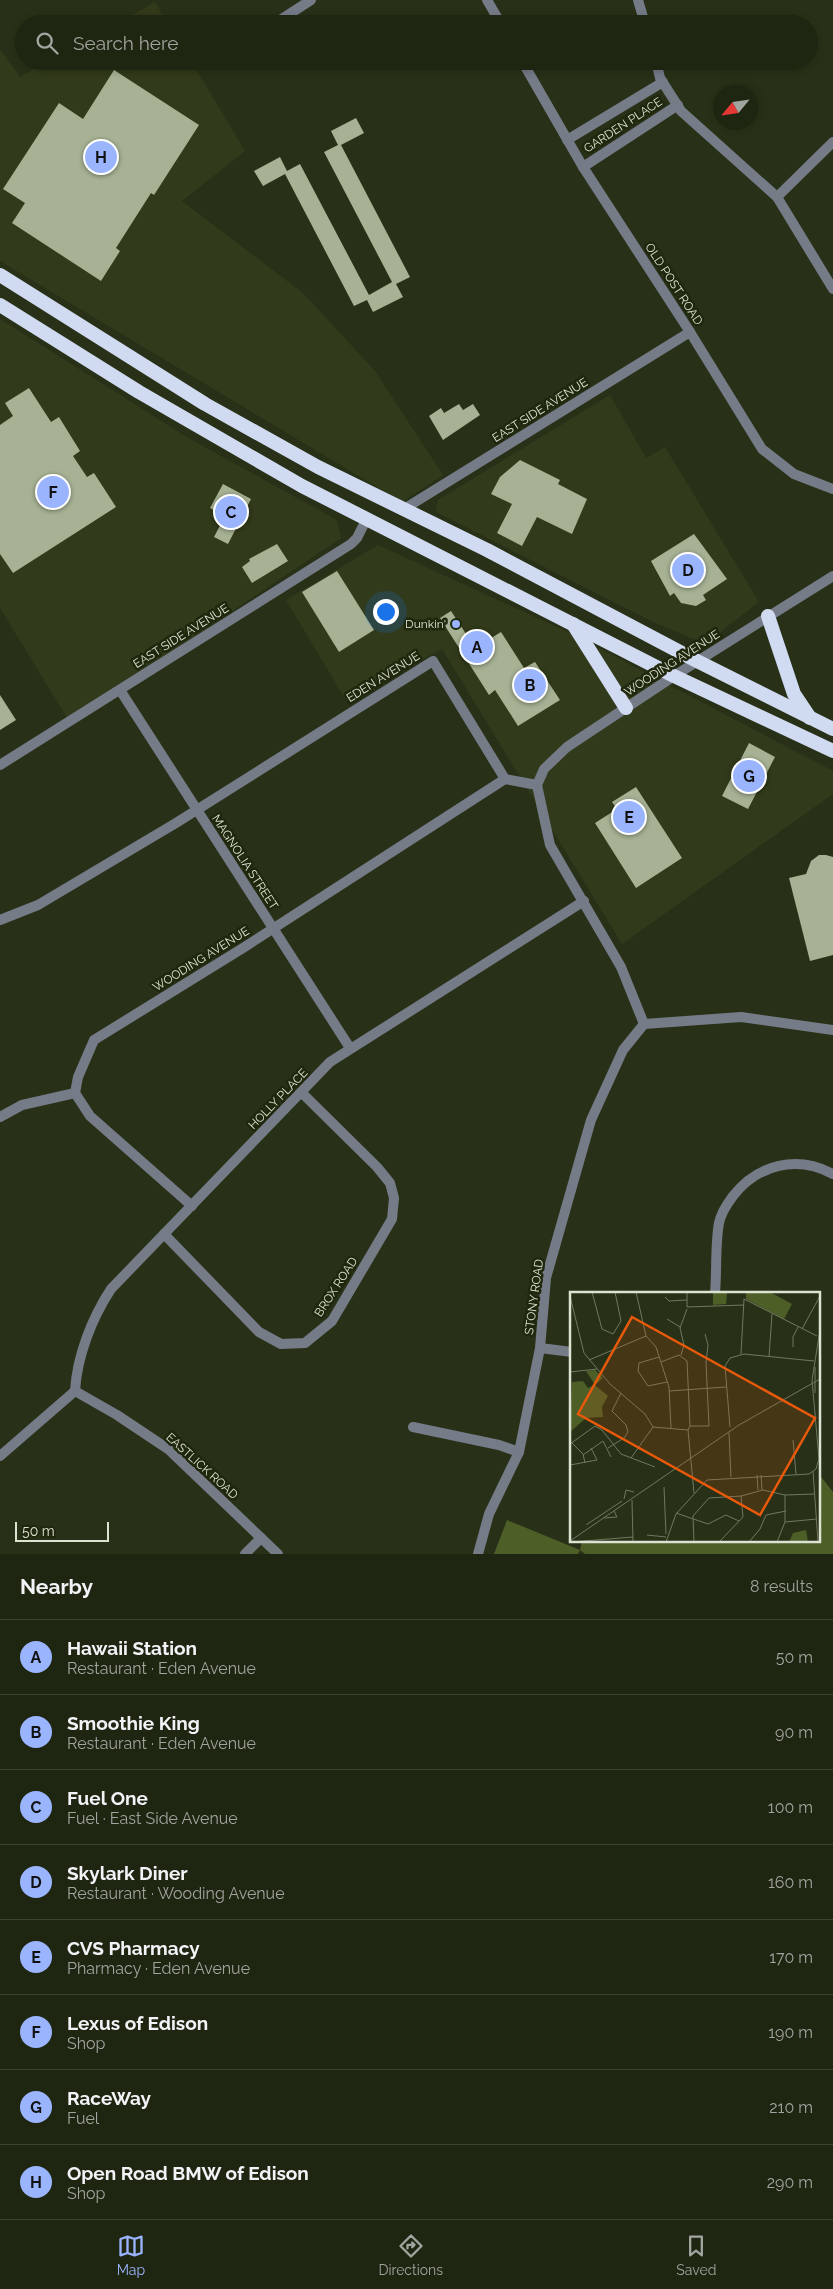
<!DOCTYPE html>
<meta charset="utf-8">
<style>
:root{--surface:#1e2511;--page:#2b311f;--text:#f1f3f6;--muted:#a1a59f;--line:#3c4231;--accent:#9ab5fd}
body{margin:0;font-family:Raleway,sans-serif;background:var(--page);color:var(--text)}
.compass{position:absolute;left:713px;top:85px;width:45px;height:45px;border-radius:50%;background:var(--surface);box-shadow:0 2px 8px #0003;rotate:241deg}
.scale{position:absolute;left:15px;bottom:12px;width:94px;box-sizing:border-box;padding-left:5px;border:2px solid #dde3d3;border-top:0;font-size:14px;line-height:18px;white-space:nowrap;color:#dde3d3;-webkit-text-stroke:4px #1f270d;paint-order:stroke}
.you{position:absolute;left:385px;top:611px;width:18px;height:18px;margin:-12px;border:4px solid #fff;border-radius:50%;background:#1a73e8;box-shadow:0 0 0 8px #1a73e833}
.badge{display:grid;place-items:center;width:32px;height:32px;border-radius:50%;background:var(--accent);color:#111;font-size:16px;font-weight:700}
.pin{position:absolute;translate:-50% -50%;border:2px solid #fff;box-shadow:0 1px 5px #0006}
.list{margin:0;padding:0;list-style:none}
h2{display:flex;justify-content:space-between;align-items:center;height:65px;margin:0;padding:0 20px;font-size:21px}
h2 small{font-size:16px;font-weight:400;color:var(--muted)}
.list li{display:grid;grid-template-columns:32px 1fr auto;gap:15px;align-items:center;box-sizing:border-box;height:75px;padding:0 20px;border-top:1px solid var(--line)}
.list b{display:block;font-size:19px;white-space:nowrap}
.list p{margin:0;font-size:16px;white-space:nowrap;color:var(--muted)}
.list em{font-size:16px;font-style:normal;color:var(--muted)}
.icon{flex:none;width:28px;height:28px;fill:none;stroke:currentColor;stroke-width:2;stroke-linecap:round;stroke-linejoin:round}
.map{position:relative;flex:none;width:833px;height:1554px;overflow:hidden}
.search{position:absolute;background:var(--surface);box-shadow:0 2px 8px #0003;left:15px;right:15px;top:15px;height:55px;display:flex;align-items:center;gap:12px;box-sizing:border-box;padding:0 18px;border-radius:28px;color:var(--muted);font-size:19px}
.sheet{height:665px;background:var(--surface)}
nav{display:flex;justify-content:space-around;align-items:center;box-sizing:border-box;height:70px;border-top:1px solid var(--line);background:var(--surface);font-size:14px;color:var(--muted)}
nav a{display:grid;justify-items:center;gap:2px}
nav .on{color:var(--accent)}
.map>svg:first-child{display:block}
</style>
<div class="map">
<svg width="833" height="1554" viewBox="0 0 833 1554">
<rect width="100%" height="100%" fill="#283117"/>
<!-- built -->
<g fill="#313a1a">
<path d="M155 2 168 24H116Z"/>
<path d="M0 49 20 77 48 61H191L245 151 182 201 303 293 375 371 443 475 402 502 0 261Z"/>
<path d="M0 319 190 439 337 520 341 538 69 721 0 608Z"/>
<path d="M610 395 646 458 665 447 759 602 705 644 651 621 436 512 438 500Z"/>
<path d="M378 545 570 633 833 771V794L622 944 442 649 347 702 286 600Z"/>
</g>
<!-- green -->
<path fill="#4d5e27" d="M819 1474 833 1492V1554H585L580 1550 578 1554H494L507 1520 580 1550 582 1540H819Z"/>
<!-- building -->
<g fill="#a7b294">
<path d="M114 70 199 125 154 195 151 193 116 248 120 251 101 281 12 223 25 203 3 189 59 103 83 119Z"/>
<path d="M356 118 364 133 341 145 410 277 396 284 403 297 373 312 367 300 354 306 285 174 263 186 254 171 280 157 287 171 300 164 369 295 392 282 324 152 338 145 331 131Z"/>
<path d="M29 388 51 422 59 417 80 451 73 456 87 477 94 473 116 507 13 573 0 554V425L13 416 5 403Z"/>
<path d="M459 404 463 410 473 404 480 415 443 440 429 416 441 408 444 413Z"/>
<path d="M520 460 560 480 558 484 587 499 572 534 537 517 522 546 497 533 512 504 491 494 500 477Z"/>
<path d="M223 484 251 499 228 544 214 537 225 516 210 508Z"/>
<path d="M694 534 727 579 703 595 706 600 696 606 681 603 674 593 670 596 651 561Z"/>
<path d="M277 544 288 561 252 583 242 567 250 561 249 559Z"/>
<path d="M337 571 374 630 339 652 302 592Z"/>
<path d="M451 611 470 640 483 632 488 640 501 632 524 668 535 662 560 700 518 726 495 690 489 695 440 618Z"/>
<path d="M0 695 16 720 0 730Z"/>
<path d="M749 743 775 757 748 809 722 796Z"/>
<path d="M636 787 682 858 636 888 595 823 617 809 612 802Z"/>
<path d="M826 855 833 857V955L810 961 789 878 806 874 811 861 819 855Z"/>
</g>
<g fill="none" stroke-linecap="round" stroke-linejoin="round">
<!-- minor -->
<g stroke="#767b88" stroke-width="10">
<path d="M638 0 645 24"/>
<path d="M274 24 311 0"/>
<path d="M656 61 660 78 681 111 777 197 833 289"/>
<path d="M567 140 663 82"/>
<path d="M583 167 678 105"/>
<path d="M777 197 833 142"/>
<path d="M404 509 690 332"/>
<path d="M120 690 350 1048"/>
<path d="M0 765 351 544 357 538 366 520"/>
<path d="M537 785 544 769 567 747 674 676"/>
<path d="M0 920 38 905 176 823 433 661 505 779 537 785 550 845 621 967 644 1024"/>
<path d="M644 1024 741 1017 833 1030"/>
<path d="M0 1117 22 1105 75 1093"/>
<path d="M192 1206 90 1116 75 1093 78 1077 94 1040 243 948 505 779"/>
<path d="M164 1234 259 1332 281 1344 305 1343 332 1321 392 1219 394 1198 390 1183 377 1167 302 1093"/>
<path d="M715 1293C717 1270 715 1245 719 1223 721 1213 727 1204 733 1196 758 1164 797 1155 833 1174"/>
<path d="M540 1348 572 1352"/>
<path d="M75 1391C77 1356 92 1318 111 1289L330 1062 584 901"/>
<path d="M75 1391 117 1415 168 1449 278 1554"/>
<path d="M413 1427 499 1445 519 1452"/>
<path d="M0 1456 75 1391"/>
<path d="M245 1554 261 1538"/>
<path d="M478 1554 489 1514 519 1452 540 1348 546 1278 591 1120 623 1050 644 1024"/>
</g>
<!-- tertiary -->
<g stroke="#767b88" stroke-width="10">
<path d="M487 0 501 24"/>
<path d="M522 61 583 167 690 332 762 449 794 474 833 489"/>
<path d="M674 676 833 576"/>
</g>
<!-- trunk -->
<g stroke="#d0daf0" stroke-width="14">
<path d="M0 275 205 404 318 467 487 550 697 661 833 729"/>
<path d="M0 305 139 392 302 486 674 676 833 751"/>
<path d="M768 616 794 694 810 718"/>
<path d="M573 624 626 708"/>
</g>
</g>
<!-- markers -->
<circle fill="#9ab5fd" stroke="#1f270d" stroke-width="2" cx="456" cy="624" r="5"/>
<g text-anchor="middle" stroke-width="5" stroke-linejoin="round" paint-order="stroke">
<!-- street labels -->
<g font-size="12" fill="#dde3d3" stroke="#1f270d">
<text transform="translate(623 125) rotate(-33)" y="4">GARDEN PLACE</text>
<text transform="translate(674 284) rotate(57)" y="4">OLD POST ROAD</text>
<text transform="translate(540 410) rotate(-32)" y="4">EAST SIDE AVENUE</text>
<text transform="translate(181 636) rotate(-32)" y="4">EAST SIDE AVENUE</text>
<text transform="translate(672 663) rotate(-33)" y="4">WOODING AVENUE</text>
<text transform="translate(383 677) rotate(-32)" y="4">EDEN AVENUE</text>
<text transform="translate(245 862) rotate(57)" y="4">MAGNOLIA STREET</text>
<text transform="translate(201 959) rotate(-32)" y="4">WOODING AVENUE</text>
<text transform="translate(278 1099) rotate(-46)" y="4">HOLLY PLACE</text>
<text transform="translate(336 1287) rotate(-57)" y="4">BROX ROAD</text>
<text transform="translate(534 1297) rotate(-82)" y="4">STONY ROAD</text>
<text transform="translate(202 1466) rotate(42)" y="4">EASTLICK ROAD</text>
</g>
<!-- poi labels -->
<g font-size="12" fill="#dde3d3" stroke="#1f270d" text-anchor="end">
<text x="446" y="628">Dunkin'</text>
</g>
</g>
<!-- overview -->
<g transform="translate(570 1292)">
<rect width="250" height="250" fill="#283117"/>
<path d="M143 0H200L222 12 214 27 176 7V0L157 1 156 12 143 13ZM25 78 33 86 25 93 38 104 32 115 33 125 16 126 0 140 2 90 13 89 18 96 25 93 16 79ZM236 238 238 250H219L223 241Z" fill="#4d5e27"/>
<path fill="none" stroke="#707862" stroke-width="1" d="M22 0 32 37 43 42M66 0 76 44M117 0V15L174 13M0 4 14 61 40 92 75 122 83 135M95 5 99 9 117 8M97 27 110 35M232 37 250 4M43 42 51 29 45 0M76 44 86 55 99 95 101 136M223 55V45L228 35M171 62 174 7 247 44M111 63 114 53 110 36 117 17M89 65 69 71 68 79 78 94 97 90M199 65 202 22M19 68 76 44M91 70 109 63 117 69 120 134M245 75V101M0 80 27 77M99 99 156 95M83 135 118 138 120 134H139L136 71 138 53 135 42M160 135 155 74 160 66 174 62 244 69M118 138 124 201M159 141 161 185M223 148 226 182M0 149 13 162 15 171M0 152 25 134 32 138 51 162 85 175M38 156 54 146 58 140 56 133 42 119 51 101M13 163 33 149 41 165M61 166 83 135M0 173 27 168 21 156M243 179 248 250M187 183 188 198M191 183 192 198M94 195 96 242M54 207 56 198 64 200M62 208 63 250M106 221 138 232 156 223 169 229M34 226 47 225 44 219M215 230 247 227M16 233 52 209M77 243 96 245M0 249 169 133 250 87M1 250 63 245M96 250 106 222 137 188 239 182 246 177 249 167 242 88 250 38M124 250 123 224 139 206 171 204 193 198 215 203 245 202M149 250 173 225 171 204M179 250 190 237 196 223 216 219M207 250 215 230V203"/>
<path fill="#e8590c" fill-opacity="0.15" stroke="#e8590c" stroke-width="2.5" d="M62 25 245 126 190 223 8 122Z"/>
<rect width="250" height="250" fill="none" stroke="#dde3d3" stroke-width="2.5"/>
</g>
</svg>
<svg class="compass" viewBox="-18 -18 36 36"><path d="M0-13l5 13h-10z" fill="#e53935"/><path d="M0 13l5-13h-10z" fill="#a1a59f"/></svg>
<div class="scale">50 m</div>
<div class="you"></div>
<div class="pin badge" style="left:477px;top:647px">A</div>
<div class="pin badge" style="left:530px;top:685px">B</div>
<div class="pin badge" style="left:231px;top:512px">C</div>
<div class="pin badge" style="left:688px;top:570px">D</div>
<div class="pin badge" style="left:629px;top:817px">E</div>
<div class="pin badge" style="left:53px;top:492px">F</div>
<div class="pin badge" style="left:749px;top:776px">G</div>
<div class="pin badge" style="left:101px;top:157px">H</div>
<div class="search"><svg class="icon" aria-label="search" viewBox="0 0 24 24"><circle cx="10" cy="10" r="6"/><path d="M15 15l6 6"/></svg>Search here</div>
</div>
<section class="sheet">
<h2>Nearby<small>8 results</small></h2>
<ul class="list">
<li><span class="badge">A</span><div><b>Hawaii Station</b><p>Restaurant · Eden Avenue</p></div><em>50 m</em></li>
<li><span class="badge">B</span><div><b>Smoothie King</b><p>Restaurant · Eden Avenue</p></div><em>90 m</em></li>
<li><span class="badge">C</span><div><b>Fuel One</b><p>Fuel · East Side Avenue</p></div><em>100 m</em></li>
<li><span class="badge">D</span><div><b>Skylark Diner</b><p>Restaurant · Wooding Avenue</p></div><em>160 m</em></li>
<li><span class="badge">E</span><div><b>CVS Pharmacy</b><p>Pharmacy · Eden Avenue</p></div><em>170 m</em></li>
<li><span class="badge">F</span><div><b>Lexus of Edison</b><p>Shop</p></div><em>190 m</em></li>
<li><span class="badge">G</span><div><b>RaceWay</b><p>Fuel</p></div><em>210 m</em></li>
<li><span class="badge">H</span><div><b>Open Road BMW of Edison</b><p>Shop</p></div><em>290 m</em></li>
</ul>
</section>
<nav>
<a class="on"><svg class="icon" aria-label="map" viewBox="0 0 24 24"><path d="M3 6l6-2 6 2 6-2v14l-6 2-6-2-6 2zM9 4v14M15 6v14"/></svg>Map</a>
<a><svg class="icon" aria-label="directions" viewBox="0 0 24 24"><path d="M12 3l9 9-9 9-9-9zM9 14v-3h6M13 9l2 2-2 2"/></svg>Directions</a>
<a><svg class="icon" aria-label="saved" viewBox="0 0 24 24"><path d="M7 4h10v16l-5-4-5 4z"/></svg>Saved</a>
</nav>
